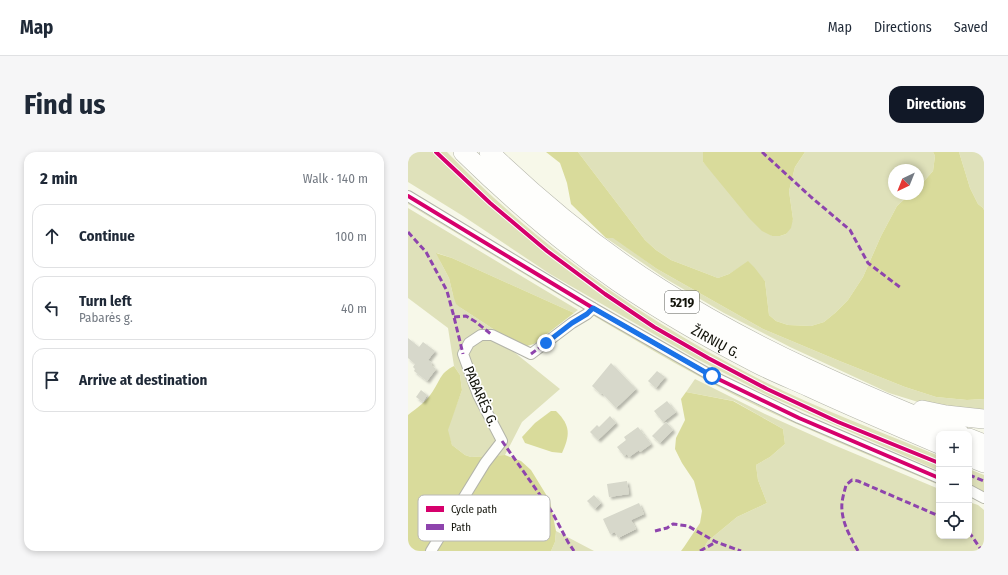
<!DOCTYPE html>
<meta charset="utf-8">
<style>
:root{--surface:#fff;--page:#f6f6f7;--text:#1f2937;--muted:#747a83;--line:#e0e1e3;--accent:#111827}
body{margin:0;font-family:"Fira Sans Condensed",sans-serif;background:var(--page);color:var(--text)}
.controls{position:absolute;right:12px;bottom:12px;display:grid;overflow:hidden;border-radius:8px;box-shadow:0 2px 6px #0003}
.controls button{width:36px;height:36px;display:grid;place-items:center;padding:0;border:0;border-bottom:1px solid var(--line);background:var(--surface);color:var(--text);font:20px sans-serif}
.compass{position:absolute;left:480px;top:12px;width:36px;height:36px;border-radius:50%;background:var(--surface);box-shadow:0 2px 6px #0003;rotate:223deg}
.stop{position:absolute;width:12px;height:12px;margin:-9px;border:3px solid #1a73e8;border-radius:50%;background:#fff}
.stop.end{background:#1a73e8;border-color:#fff;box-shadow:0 1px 4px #0008}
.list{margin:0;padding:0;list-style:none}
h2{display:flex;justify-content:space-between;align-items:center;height:52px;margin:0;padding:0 16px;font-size:17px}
h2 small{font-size:13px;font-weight:400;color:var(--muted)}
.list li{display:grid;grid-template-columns:26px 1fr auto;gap:12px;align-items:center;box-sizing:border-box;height:64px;margin:0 8px 8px;padding:0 8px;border:1px solid var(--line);border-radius:12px}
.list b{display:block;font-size:15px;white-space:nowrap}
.list p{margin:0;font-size:13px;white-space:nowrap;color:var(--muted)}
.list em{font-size:13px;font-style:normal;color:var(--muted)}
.icon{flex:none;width:22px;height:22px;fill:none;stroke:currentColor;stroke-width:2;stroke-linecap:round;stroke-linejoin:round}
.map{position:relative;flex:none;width:576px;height:399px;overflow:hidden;border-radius:12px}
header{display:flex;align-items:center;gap:24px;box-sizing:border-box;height:56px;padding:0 20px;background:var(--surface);border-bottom:1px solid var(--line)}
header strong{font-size:19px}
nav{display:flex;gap:22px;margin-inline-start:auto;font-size:14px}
.intro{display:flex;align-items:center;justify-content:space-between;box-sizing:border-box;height:96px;padding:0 24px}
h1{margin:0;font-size:28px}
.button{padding:10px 18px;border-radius:12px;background:var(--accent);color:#fff;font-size:14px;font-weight:700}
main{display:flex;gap:24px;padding:0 24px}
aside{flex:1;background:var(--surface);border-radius:12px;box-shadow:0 2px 6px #0003}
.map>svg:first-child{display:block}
</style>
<header>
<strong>Map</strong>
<nav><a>Map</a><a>Directions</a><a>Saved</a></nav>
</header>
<div class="intro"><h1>Find us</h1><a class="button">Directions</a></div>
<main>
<aside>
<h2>2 min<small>Walk · 140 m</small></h2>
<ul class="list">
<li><svg class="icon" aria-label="ahead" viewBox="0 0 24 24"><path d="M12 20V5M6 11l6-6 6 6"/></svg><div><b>Continue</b></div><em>100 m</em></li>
<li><svg class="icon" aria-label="left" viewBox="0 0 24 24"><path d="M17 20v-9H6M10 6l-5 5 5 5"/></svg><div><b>Turn left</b><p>Pabarės g.</p></div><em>40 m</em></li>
<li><svg class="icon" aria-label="arrive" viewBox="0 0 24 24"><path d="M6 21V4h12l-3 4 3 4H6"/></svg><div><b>Arrive at destination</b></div></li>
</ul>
</aside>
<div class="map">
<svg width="576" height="399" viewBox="0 0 576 399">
<defs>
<filter id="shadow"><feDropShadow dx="2.5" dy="2.5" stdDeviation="1" flood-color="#0004"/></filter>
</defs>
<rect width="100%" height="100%" fill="#f7f8e9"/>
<!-- green -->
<g fill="#dfe1ba">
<path d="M0 0H39C129 94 237 169 353 228 411 257 471 279 531 304V319L361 244 287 206 142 122 55 64 0 30Z"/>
<path d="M170 0H295V10L364 84H372L378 82 385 67 381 39 387 15 397 0H525L527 4 525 19 510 36V18H486V42H502L489 54 473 84 455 125 440 148 427 161 416 170 403 174 380 173 368 169 361 163 357 129 340 110 321 122 310 126 263 108 248 98 237 88Z"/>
<path d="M551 0H576V58L575 56 570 52 562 36Z"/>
<path d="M0 51 170 153 171 155 0 52Z"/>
<path d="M0 56 170 158 166 161 44 106 29 101 33 111 41 126 45 143 53 156 111 194 106 200 152 237 114 270 97 303 63 305 57 303 44 293 39 278 54 238 52 223 46 214 40 176 0 146Z"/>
<path d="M205 85 249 117 355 177 429 208 497 235 528 245 559 248 576 247V260L523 254 481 241 382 195 316 161 258 127 198 86Z"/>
<path d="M186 163 285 219 340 248 382 268 531 332V333C470 307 408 282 347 253 292 227 239 195 186 164Z"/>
<path d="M287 227 357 262 426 293 531 337V384H561V350L570 353 576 358V399H294L300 389 329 365 359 351 350 328 348 313 362 305 377 292 375 277 326 249 278 240Z"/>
<path d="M561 317 576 323V340L561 332Z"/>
<path d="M148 379 186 399H143L147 390Z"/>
</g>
<!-- forest -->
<g fill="#d9db9b">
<path d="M138 0H170L237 88 248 98 263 108 310 126 321 122 340 109 346 115 357 129 361 163 368 169 380 173 403 174 416 170 427 161 440 148 455 125 473 84 489 54 502 42H510V36L525 19 527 4 525 0H551L562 36 570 52 575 56 576 58V247L559 248 528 245 497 235 429 208 355 177 249 117 205 86H198L163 52 159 31 152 11Z"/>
<path d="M295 0H397L387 15 381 39 385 67 383 76 378 82 372 84H364L354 79 341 66 295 10Z"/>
<path d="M28 101 44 106 166 161 126 192 119 194H111L53 156 48 152 45 143 41 126 33 111Z"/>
<path d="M46 214 52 223 54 238 40 278 44 293 57 303 63 305 97 303 113 309 123 318 142 349 148 379 147 390 143 399H0V263C9 256 19 249 25 239 33 227 32 221 46 214Z"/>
<path d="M278 240 325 249 375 277 377 292 362 305 348 313 350 328 359 351 329 365 300 389 294 399H273L276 395 292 371 294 359 286 329 274 311 267 297 268 286 277 268 273 247Z"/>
<path d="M143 259H148C163 274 162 283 154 301L144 300 117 291 114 285 127 271Z"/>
</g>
<!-- building -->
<g fill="#d7d8cb" filter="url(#shadow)">
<path d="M0 186 11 195 15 190 27 199 20 208 24 211 23 213 28 217 19 229 6 219 7 217 5 215 7 212 0 206Z"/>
<path d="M203 211 228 237 208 256 194 241 193 242 184 234Z"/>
<path d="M249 219 257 225 248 236 240 229Z"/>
<path d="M13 238 19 243 15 250 8 245Z"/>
<path d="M259 249 268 260 255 270 246 259Z"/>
<path d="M202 264 208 271 190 288 182 280 189 273 191 275Z"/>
<path d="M258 270 265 278 252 291 244 284Z"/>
<path d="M230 275 243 292 232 300 231 298 221 305 219 302 216 304 209 295 218 288 216 285Z"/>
<path d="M219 329 221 342 201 345 199 332Z"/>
<path d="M186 343 193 351 187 357 179 349Z"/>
<path d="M231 351 236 362 223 368 228 377 210 386 207 380 202 382 195 367Z"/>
</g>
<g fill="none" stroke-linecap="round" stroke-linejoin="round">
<!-- street casing -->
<g stroke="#b3b4a9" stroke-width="12">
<g id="street">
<path d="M0 44 185 156 304 224 391 266 531 326"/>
<path d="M561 338 576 346"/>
<path d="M23 399 77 311 94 289 70 243 55 202 61 191 73 183H84L123 202 164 171 179 162 185 156"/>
</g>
</g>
<!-- highway casing -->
<g stroke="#b3b4a9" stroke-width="20">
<g id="highway">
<path id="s1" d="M55 0C103 47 155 92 210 130 254 160 301 187 348 211 365 220 383 227 401 235 444 255 487 273 531 292"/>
<path d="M81 0C134 51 191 98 253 137 347 197 450 241 552 282"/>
<path d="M514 258 538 263 576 267"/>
<path d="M561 286 576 292"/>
<path d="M561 305 576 311"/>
</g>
</g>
<!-- street -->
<use href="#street" stroke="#fefefc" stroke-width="10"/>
<!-- highway -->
<use href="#highway" stroke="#fefefc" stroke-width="19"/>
<!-- quiet -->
<g stroke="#8e44ad" stroke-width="3" stroke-dasharray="6 3" stroke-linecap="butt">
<path d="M354 0 403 45 442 78 460 111 493 136"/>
<path d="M0 80 18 100 39 139 46 165 55 202"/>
<path d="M46 165 58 164 68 170 84 183"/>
<path d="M123 202 164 171 179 162 185 156"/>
<path d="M94 289 144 360 160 390 166 399"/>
<path d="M561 323 576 329"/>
<path d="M247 379 259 376 265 372 280 374 308 390 333 399"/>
<path d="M561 380 574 399"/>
<path d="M292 399 308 390"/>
<path d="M450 399C443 386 435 373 434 358 433 350 436 341 438 333L444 328 450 329 531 364"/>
</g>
<!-- cycleway casing -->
<g stroke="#fff" stroke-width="6">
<g id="cycleway">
<path d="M28 0 82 51 139 99 197 142 246 175 300 206 359 237 430 270 531 311"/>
<path d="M0 44 185 156 304 224 391 266 531 326"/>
</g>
</g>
<!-- cycleway -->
<use href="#cycleway" stroke="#d6006c" stroke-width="4"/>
</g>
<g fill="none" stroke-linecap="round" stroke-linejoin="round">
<!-- route -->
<path stroke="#1a73e8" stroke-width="5" d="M138 191 164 171 179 162 185 156 304 224"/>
</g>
<g text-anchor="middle" stroke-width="3.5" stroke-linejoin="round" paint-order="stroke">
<!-- shield labels -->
<rect fill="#fff" stroke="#595a54" stroke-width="1" x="257" y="139" width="34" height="22" rx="3"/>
<g font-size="13" font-weight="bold" fill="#12130a">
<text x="274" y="155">5219</text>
</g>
<!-- street labels -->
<g font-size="14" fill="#12130a" stroke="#fff">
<text dy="5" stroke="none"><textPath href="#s1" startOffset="317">ŽIRNIŲ G.</textPath></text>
<text transform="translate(73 244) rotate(66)" y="5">PABARĖS G.</text>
</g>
</g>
<!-- legend -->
<rect x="10" y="343" width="132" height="46" rx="6" fill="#fff" stroke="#b8b8b6" stroke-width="1"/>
<rect x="18" y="354" width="18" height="6" fill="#d6006c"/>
<rect x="18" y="372" width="18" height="6" fill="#8e44ad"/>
<g font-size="11" fill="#12130a">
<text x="43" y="361">Cycle path</text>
<text x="43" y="379">Path</text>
</g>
</svg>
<div class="controls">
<button>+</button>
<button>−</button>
<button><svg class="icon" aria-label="locate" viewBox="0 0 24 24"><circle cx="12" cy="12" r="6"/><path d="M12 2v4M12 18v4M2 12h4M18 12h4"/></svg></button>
</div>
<svg class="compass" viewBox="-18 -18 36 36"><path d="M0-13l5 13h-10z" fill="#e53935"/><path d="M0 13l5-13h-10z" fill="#747a83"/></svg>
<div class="stop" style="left:304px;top:224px"></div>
<div class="stop end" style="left:138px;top:191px"></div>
</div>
</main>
